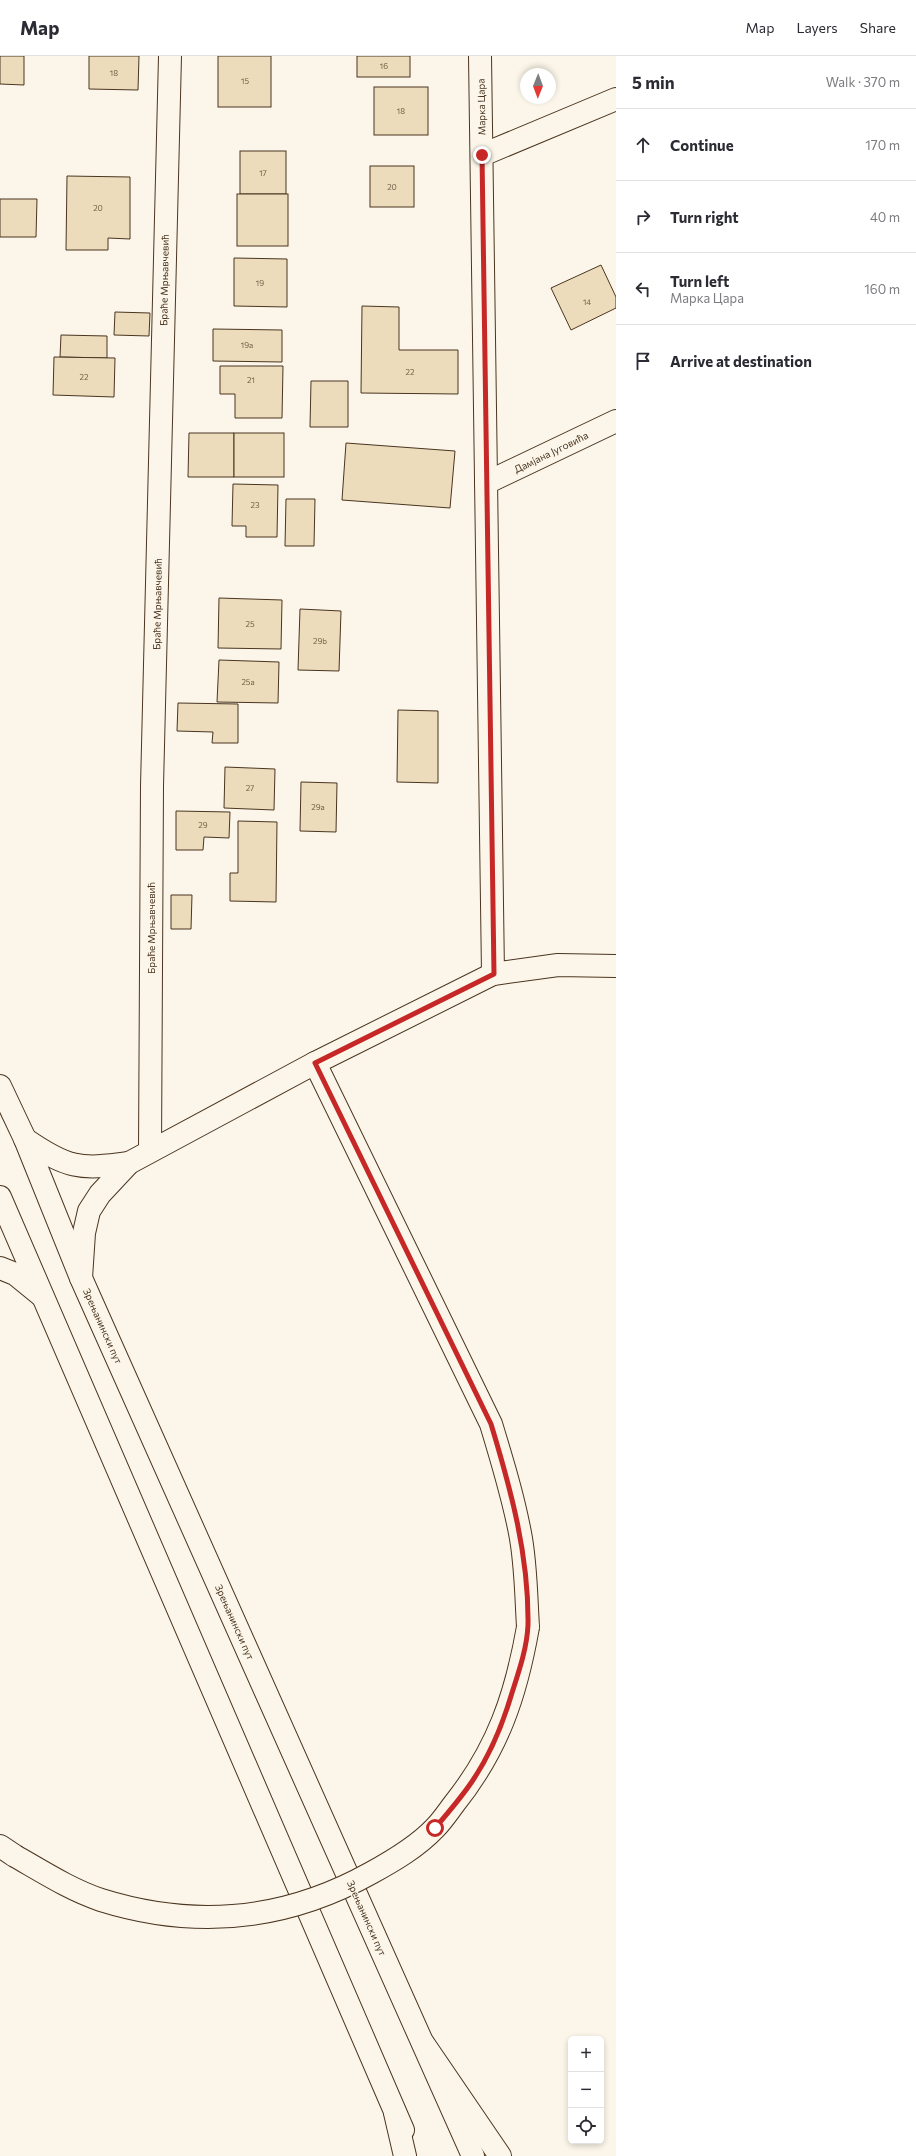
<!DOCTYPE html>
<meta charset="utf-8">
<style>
:root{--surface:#fff;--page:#f2f2f3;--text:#2b2b33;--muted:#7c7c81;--line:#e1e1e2}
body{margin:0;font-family:Commissioner,sans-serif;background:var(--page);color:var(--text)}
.controls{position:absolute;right:12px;bottom:12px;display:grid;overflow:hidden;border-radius:6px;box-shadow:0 2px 6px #0003}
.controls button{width:36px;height:36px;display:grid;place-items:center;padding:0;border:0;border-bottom:1px solid var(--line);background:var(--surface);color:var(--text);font:20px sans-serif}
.compass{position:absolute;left:520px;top:12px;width:36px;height:36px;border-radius:50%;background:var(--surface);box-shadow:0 2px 6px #0003;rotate:181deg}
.stop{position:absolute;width:12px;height:12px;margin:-9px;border:3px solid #c62828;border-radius:50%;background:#fff}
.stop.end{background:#c62828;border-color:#fff;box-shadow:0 1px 4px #0008}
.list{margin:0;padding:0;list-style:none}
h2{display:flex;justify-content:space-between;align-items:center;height:52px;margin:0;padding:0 16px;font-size:17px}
h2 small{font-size:13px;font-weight:400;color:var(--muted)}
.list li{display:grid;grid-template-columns:26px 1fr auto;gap:12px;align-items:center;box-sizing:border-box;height:72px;padding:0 16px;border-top:1px solid var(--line)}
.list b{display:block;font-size:15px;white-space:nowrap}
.list p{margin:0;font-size:13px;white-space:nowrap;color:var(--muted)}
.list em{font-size:13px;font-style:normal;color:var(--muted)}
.icon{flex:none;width:22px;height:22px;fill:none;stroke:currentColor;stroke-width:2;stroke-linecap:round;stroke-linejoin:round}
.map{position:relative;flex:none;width:616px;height:2100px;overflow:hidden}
header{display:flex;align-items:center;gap:24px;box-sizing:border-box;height:56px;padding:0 20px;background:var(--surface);border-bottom:1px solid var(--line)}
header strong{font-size:19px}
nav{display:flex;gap:22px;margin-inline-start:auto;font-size:14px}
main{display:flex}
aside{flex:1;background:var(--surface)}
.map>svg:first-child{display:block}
</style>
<header>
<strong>Map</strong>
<nav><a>Map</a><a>Layers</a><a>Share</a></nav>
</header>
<main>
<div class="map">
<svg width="616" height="2100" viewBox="0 0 616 2100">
<rect width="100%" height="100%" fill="#fbf6e9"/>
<!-- building -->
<g fill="#ecdcbc" stroke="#4a3520">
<path d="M0 0H24V29L0 28Z"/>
<path d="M89 0H139L138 34 89 33Z"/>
<rect x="218" y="0" width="53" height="51"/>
<rect x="357" y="0" width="53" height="21"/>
<rect x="374" y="31" width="54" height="48"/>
<rect x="240" y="95" width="46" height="43"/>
<rect x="370" y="110" width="44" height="41"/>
<path d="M67 120 130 121V183L108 182V194H66Z"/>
<rect x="237" y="138" width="51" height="52"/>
<path d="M0 143H37L36 181H0Z"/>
<path d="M234 202 287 203V251L234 250Z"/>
<path d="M601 209 616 241V252L571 274 551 232Z"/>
<path d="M362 250 399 251V294H458V338L361 337Z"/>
<path d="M115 256 150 257 149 280 114 279Z"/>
<path d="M213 273 282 274V306L213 305Z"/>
<path d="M61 279 107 280V302L60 301Z"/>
<path d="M54 301 115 302 114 341 53 339Z"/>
<path d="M220 310H283L282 362H235V338H220Z"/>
<path d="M311 325H348V371H310Z"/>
<path d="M189 377H234V421H188Z"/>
<rect x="234" y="377" width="50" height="44"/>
<path d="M346 387 455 395 450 452 342 444Z"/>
<path d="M233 428 278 429 277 481H246V470H232Z"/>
<path d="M286 443H315L314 490H285Z"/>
<path d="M219 542 282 544 281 593 218 592Z"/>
<path d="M300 553 341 555 339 615 298 614Z"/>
<path d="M219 604 279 606 278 647 217 646Z"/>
<path d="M178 647 238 648V687H212L213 676 177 675Z"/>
<path d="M398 654 438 655V727L397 726Z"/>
<path d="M225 711 275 713 274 754 224 752Z"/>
<path d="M301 726 337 727 336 776 300 775Z"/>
<path d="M176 755 230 756 229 782 204 781 203 794H176Z"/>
<path d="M238 765 277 766 276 846 230 845V817H238Z"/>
<path d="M171 839H192L191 873H171Z"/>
</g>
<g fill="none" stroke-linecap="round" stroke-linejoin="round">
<!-- street casing -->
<g stroke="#4a3520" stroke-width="24">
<g id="street">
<path d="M480 0 493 918"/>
<path d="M482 99 616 43"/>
<path d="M486 427 616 365"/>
<path d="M25 1083C67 1112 79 1114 129 1107"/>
<path d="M150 1095 152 730 170 0"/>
<path d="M81 1222 84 1177 89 1155 100 1138 129 1107 315 1007 493 918 558 909 616 910"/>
</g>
</g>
<!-- secondary casing -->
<g stroke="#4a3520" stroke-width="24">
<g id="secondary">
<path d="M315 1007 491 1368C502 1404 513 1440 520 1477 526 1507 526 1539 528 1571"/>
<path d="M0 1030 25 1083 81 1222 473 2100"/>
<path d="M0 1141 403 2074"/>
<path d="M0 1212 15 1218 42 1240"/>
<path d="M0 1790 15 1800"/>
</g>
</g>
<!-- primary casing -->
<g stroke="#4a3520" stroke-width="24">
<path id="primary" d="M423 1987 500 2100"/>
</g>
<!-- highway casing -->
<g stroke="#4a3520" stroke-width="24">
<path id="highway" d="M395 2057 405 2100"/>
</g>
<!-- street -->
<use href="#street" stroke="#fbf6e9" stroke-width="22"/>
<!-- secondary -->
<use href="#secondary" stroke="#fbf6e9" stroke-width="22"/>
<!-- primary -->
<use href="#primary" stroke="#fbf6e9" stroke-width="22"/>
<!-- highway -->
<use href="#highway" stroke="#fbf6e9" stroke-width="22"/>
<!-- secondary-bridge casing -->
<g stroke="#4a3520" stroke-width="24" stroke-linecap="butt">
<path id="secondary-bridge" d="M15 1800C43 1816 71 1834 101 1844 194 1873 285 1865 371 1817 393 1805 417 1791 435 1772 442 1765 448 1756 454 1748 498 1693 516 1639 528 1571"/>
</g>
<!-- secondary-bridge -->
<use href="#secondary-bridge" stroke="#fbf6e9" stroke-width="22"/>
</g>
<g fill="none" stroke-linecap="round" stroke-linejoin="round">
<!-- route -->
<path stroke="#c62828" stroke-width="5" d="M435 1772C447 1758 460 1743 471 1727 489 1701 502 1670 511 1640 518 1618 527 1593 528 1569 529 1500 511 1434 491 1368L315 1007 494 918 482 99"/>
</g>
<g text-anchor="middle" stroke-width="3" stroke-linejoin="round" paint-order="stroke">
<!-- number labels -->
<g font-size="8" fill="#725f47">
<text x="384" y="13">16</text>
<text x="114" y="20">18</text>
<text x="245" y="28">15</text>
<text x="401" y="58">18</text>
<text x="263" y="120">17</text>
<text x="392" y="134">20</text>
<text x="98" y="155">20</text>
<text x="260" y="230">19</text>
<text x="587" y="249">14</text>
<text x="247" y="292">19a</text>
<text x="410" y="319">22</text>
<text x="84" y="324">22</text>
<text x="251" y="327">21</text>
<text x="255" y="452">23</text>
<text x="250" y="571">25</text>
<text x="320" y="588">29b</text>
<text x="248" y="629">25a</text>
<text x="250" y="735">27</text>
<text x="318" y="754">29a</text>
<text x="203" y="772">29</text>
</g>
<!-- street labels -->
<g font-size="10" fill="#4a3520" stroke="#fbf6e9">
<text transform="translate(481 51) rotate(-91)" y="4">Марка Цара</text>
<text transform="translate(164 224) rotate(-89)" y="4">Браће Мрњавчевић</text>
<text transform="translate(551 396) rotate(-26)" y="4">Дамјана Југовића</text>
<text transform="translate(157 548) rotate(-89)" y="4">Браће Мрњавчевић</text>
<text transform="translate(151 872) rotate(-90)" y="4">Браће Мрњавчевић</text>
<text transform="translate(103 1270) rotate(66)" y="4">Зрењанински пут</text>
<text transform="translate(235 1566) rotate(66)" y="4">Зрењанински пут</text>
<text transform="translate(367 1862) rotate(66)" y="4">Зрењанински пут</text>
</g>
</g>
</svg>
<div class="controls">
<button>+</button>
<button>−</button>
<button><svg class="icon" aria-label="locate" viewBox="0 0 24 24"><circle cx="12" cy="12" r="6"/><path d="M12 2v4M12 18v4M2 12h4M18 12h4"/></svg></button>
</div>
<svg class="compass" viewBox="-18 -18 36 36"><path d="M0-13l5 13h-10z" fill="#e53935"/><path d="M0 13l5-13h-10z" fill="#7c7c81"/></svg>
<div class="stop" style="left:435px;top:1772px"></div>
<div class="stop end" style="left:482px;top:99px"></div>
</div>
<aside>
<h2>5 min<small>Walk · 370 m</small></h2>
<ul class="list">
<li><svg class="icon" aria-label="ahead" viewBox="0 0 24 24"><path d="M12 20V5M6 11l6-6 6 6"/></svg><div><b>Continue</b></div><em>170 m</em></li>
<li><svg class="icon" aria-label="right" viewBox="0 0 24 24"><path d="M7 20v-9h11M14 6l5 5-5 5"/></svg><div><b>Turn right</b></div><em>40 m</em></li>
<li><svg class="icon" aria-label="left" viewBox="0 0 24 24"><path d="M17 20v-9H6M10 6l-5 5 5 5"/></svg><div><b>Turn left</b><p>Марка Цара</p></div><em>160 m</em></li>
<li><svg class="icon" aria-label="arrive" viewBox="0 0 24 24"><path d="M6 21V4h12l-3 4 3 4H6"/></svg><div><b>Arrive at destination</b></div></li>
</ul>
</aside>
</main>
